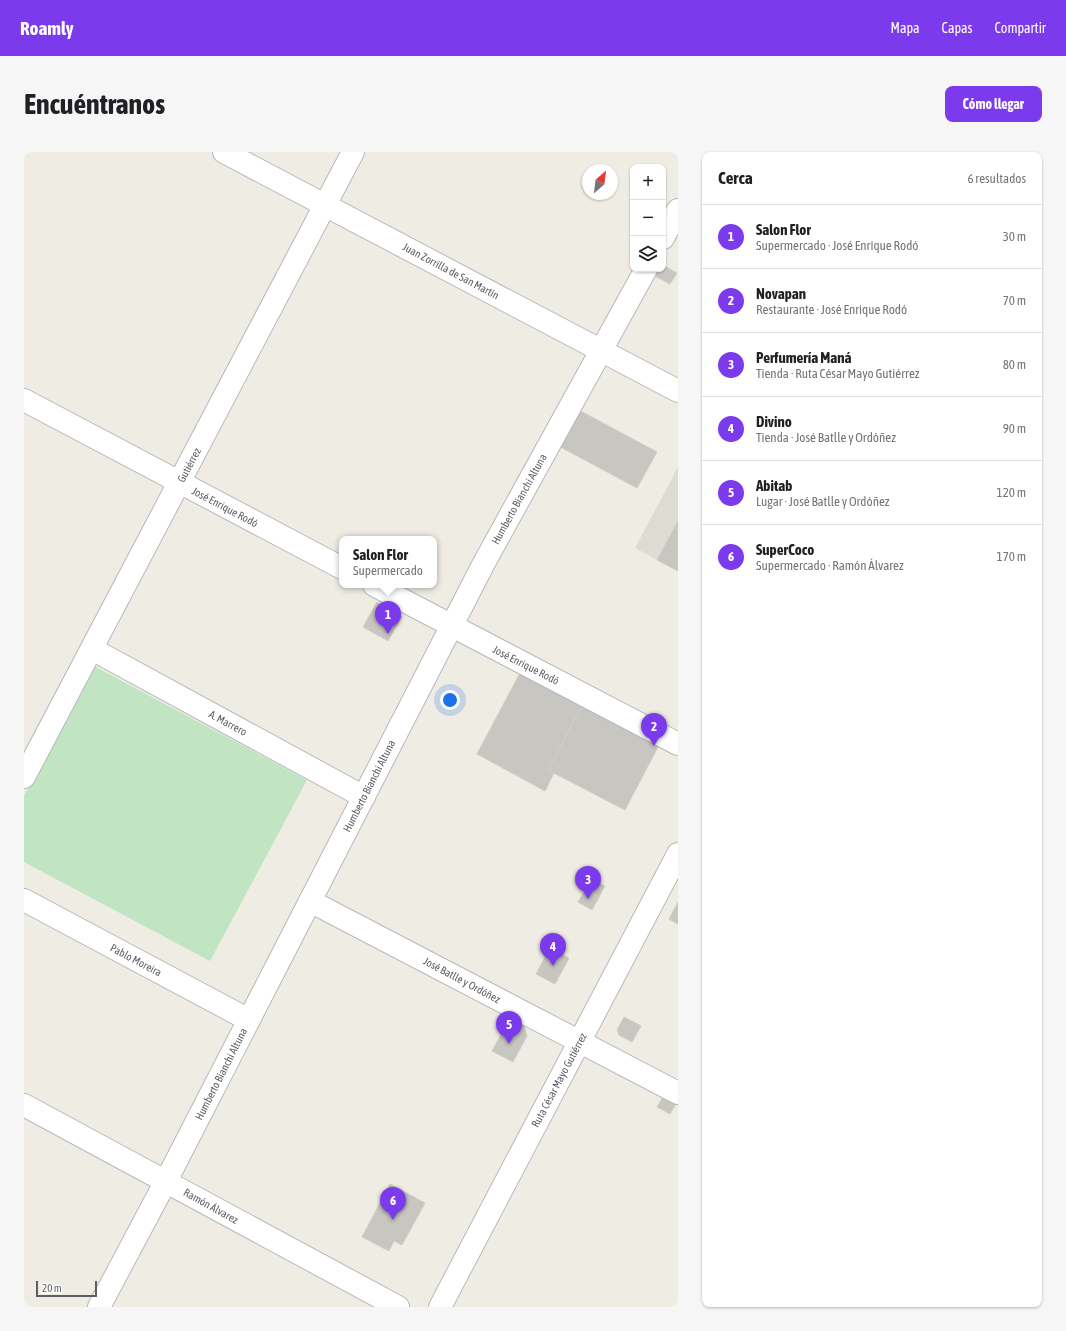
<!DOCTYPE html>
<html lang="es">
<meta charset="utf-8">
<style>
:root{--surface:#fff;--page:#f6f6f6;--text:#202124;--muted:#757577;--line:#e0e0e0;--accent:#7c3aed}
body{margin:0;font-family:"Asap Condensed",sans-serif;background:var(--page);color:var(--text)}
.controls{position:absolute;right:12px;top:12px;display:grid;overflow:hidden;border-radius:8px;box-shadow:0 1px 3px #0004}
.controls button{width:36px;height:36px;display:grid;place-items:center;padding:0;border:0;border-bottom:1px solid var(--line);background:var(--surface);color:var(--text);font:20px sans-serif}
.compass{position:absolute;left:558px;top:12px;width:36px;height:36px;border-radius:50%;background:var(--surface);box-shadow:0 1px 3px #0004;rotate:28deg}
.scale{position:absolute;left:12px;bottom:10px;width:61px;box-sizing:border-box;padding-left:4px;border:2px solid #5b5f64;border-top:0;font-size:11px;line-height:14px;white-space:nowrap;color:#5b5f64;-webkit-text-stroke:3px #fff;paint-order:stroke}
.you{position:absolute;left:426px;top:548px;width:14px;height:14px;margin:-10px;border:3px solid #fff;border-radius:50%;background:#1a73e8;box-shadow:0 0 0 6px #1a73e833}
.badge{display:grid;place-items:center;width:26px;height:26px;border-radius:50%;background:var(--accent);color:#fff;font-size:13px;font-weight:700}
.pin{position:absolute;translate:-50% -33px;filter:drop-shadow(0 1px 2px #0008)}
.pin::after{content:'';position:absolute;top:21px;width:14px;height:12px;background:inherit;clip-path:polygon(0 0,100% 0,50% 100%)}
.popup{position:absolute;left:315px;top:384px;width:98px;height:52px;box-sizing:border-box;display:grid;place-content:center;border-radius:8px;background:var(--surface);filter:drop-shadow(0 1px 3px #0005);font-size:13px;white-space:nowrap;color:var(--muted)}
.popup b{font-size:15px;color:var(--text)}
.popup::after{content:'';position:absolute;left:50%;top:100%;margin-left:-8px;border:8px solid transparent;border-top-color:var(--surface)}
.list{margin:0;padding:0;list-style:none}
h2{display:flex;justify-content:space-between;align-items:center;height:52px;margin:0;padding:0 16px;font-size:17px}
h2 small{font-size:13px;font-weight:400;color:var(--muted)}
.list li{display:grid;grid-template-columns:26px 1fr auto;gap:12px;align-items:center;box-sizing:border-box;height:64px;padding:0 16px;border-top:1px solid var(--line)}
.list b{display:block;font-size:15px;white-space:nowrap}
.list p{margin:0;font-size:13px;white-space:nowrap;color:var(--muted)}
.list em{font-size:13px;font-style:normal;color:var(--muted)}
.icon{flex:none;width:22px;height:22px;fill:none;stroke:currentColor;stroke-width:2;stroke-linecap:round;stroke-linejoin:round}
.map{position:relative;flex:none;width:654px;height:1155px;overflow:hidden;border-radius:8px}
header{display:flex;align-items:center;gap:24px;box-sizing:border-box;height:56px;padding:0 20px;background:var(--accent);color:#fff}
header strong{font-size:19px}
nav{display:flex;gap:22px;margin-inline-start:auto;font-size:14px}
.intro{display:flex;align-items:center;justify-content:space-between;box-sizing:border-box;height:96px;padding:0 24px}
h1{margin:0;font-size:28px}
.button{padding:10px 18px;border-radius:8px;background:var(--accent);color:#fff;font-size:14px;font-weight:700}
main{display:flex;gap:24px;padding:0 24px}
aside{flex:1;background:var(--surface);border-radius:8px;box-shadow:0 1px 3px #0004}
.map>svg:first-child{display:block}
</style>
<header>
<strong>Roamly</strong>
<nav><a>Mapa</a><a>Capas</a><a>Compartir</a></nav>
</header>
<div class="intro"><h1>Encuéntranos</h1><a class="button">Cómo llegar</a></div>
<main>
<div class="map">
<svg width="654" height="1155" viewBox="0 0 654 1155">
<rect width="100%" height="100%" fill="#eeece3"/>
<!-- education -->
<path fill="#dedbd2" d="M654 315V419L611 396Z"/>
<!-- green -->
<path fill="#c1e5c3" d="M70 514 283 628 186 809 0 710V644Z"/>
<!-- building -->
<g fill="#c8c6c1" stroke="#d2cec2">
<path d="M639 113 653 121 646 132 625 121 628 117H639Z"/>
<path d="M551 256 633 300 613 336 531 292Z"/>
<path d="M654 369V419L633 408Z"/>
<path d="M353 450 378 465 364 489 339 475Z"/>
<path d="M497 519 559 552 524 618 530 621 521 639 453 602Z"/>
<path d="M559 552 635 593 601 658 524 618Z"/>
<path d="M567 726 581 734 575 745 561 738Z"/>
<path d="M561 738 575 745 568 758 554 750Z"/>
<path d="M654 750V772L645 767Z"/>
<path d="M526 796 545 806 531 832 512 822Z"/>
<path d="M487 864 499 870 503 884 489 910 468 899Z"/>
<path d="M600 865 617 874 608 890 595 883 593 878Z"/>
<path d="M640 943 653 950 646 962 633 955Z"/>
<path d="M366 1032 401 1051 378 1093 370 1089 365 1099 338 1085Z"/>
</g>
<g fill="none" stroke-linecap="round" stroke-linejoin="round">
<!-- minor casing -->
<g stroke="#b6b9bd" stroke-width="24">
<g id="minor">
<path d="M200 0 654 239"/>
<path d="M639 86 654 58"/>
<path d="M0 248 318 416"/>
<path d="M350 433 654 592"/>
<path d="M68 497 340 645"/>
<path d="M0 625 329 0"/>
<path d="M0 748 225 868"/>
<path d="M286 749 654 941"/>
<path d="M0 953 374 1155"/>
<path d="M75 1155 142 1029 460 411 622 117"/>
<path d="M416 1155 654 702"/>
</g>
</g>
<!-- minor -->
<use href="#minor" stroke="#fff" stroke-width="22"/>
</g>
<g text-anchor="middle" stroke-width="4" stroke-linejoin="round" paint-order="stroke">
<!-- street labels -->
<g font-size="11" fill="#5b5f64" stroke="#fff">
<text transform="translate(427 119) rotate(28)" y="4">Juan Zorrilla de San Martín</text>
<text transform="translate(165 313) rotate(-62)" y="4">Gutiérrez</text>
<text transform="translate(495 347) rotate(-61)" y="4">Humberto Bianchi Altuna</text>
<text transform="translate(201 355) rotate(28)" y="4">José Enrique Rodó</text>
<text transform="translate(502 513) rotate(27)" y="4">José Enrique Rodó</text>
<text transform="translate(204 571) rotate(28)" y="4">A. Marrero</text>
<text transform="translate(345 634) rotate(-63)" y="4">Humberto Bianchi Altuna</text>
<text transform="translate(112 808) rotate(28)" y="4">Pablo Moreira</text>
<text transform="translate(438 828) rotate(28)" y="4">José Batlle y Ordóñez</text>
<text transform="translate(197 922) rotate(-63)" y="4">Humberto Bianchi Altuna</text>
<text transform="translate(535 928) rotate(-62)" y="4">Ruta César Mayo Gutiérrez</text>
<text transform="translate(187 1054) rotate(29)" y="4">Ramón Álvarez</text>
</g>
</g>
</svg>
<div class="controls">
<button>+</button>
<button>−</button>
<button><svg class="icon" aria-label="layers" viewBox="0 0 24 24"><path d="M12 4l9 5-9 5-9-5zM3 14l9 5 9-5"/></svg></button>
</div>
<svg class="compass" viewBox="-18 -18 36 36"><path d="M0-13l5 13h-10z" fill="#e53935"/><path d="M0 13l5-13h-10z" fill="#757577"/></svg>
<div class="scale">20 m</div>
<div class="you"></div>
<div class="pin badge" style="left:364px;top:482px">1</div>
<div class="popup"><b>Salon Flor</b>Supermercado</div>
<div class="pin badge" style="left:630px;top:594px">2</div>
<div class="pin badge" style="left:564px;top:747px">3</div>
<div class="pin badge" style="left:529px;top:814px">4</div>
<div class="pin badge" style="left:485px;top:892px">5</div>
<div class="pin badge" style="left:369px;top:1068px">6</div>
</div>
<aside>
<h2>Cerca<small>6 resultados</small></h2>
<ul class="list">
<li><span class="badge">1</span><div><b>Salon Flor</b><p>Supermercado · José Enrique Rodó</p></div><em>30 m</em></li>
<li><span class="badge">2</span><div><b>Novapan</b><p>Restaurante · José Enrique Rodó</p></div><em>70 m</em></li>
<li><span class="badge">3</span><div><b>Perfumería Maná</b><p>Tienda · Ruta César Mayo Gutiérrez</p></div><em>80 m</em></li>
<li><span class="badge">4</span><div><b>Divino</b><p>Tienda · José Batlle y Ordóñez</p></div><em>90 m</em></li>
<li><span class="badge">5</span><div><b>Abitab</b><p>Lugar · José Batlle y Ordóñez</p></div><em>120 m</em></li>
<li><span class="badge">6</span><div><b>SuperCoco</b><p>Supermercado · Ramón Álvarez</p></div><em>170 m</em></li>
</ul>
</aside>
</main>
